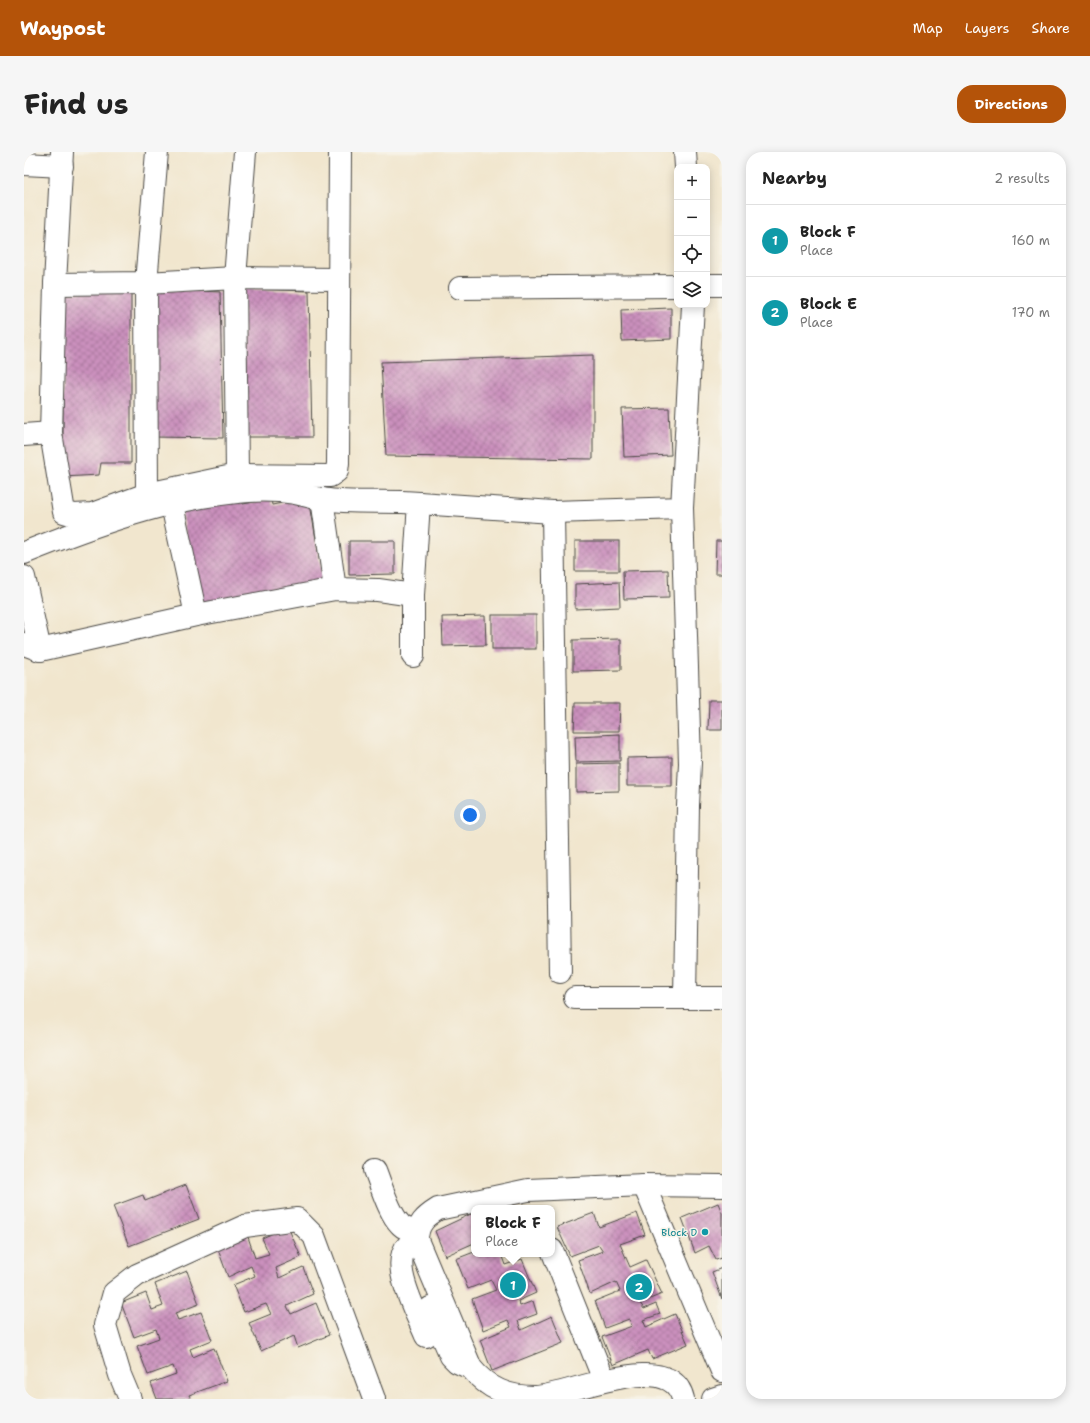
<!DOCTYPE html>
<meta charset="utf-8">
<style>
:root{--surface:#fff;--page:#f6f6f6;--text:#222;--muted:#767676;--line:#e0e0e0;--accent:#b45309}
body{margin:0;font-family:"Shantell Sans",sans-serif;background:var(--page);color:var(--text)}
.controls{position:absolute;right:12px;top:12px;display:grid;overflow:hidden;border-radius:8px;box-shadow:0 2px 10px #0003}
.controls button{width:36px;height:36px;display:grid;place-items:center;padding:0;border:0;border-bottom:1px solid var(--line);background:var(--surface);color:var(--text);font:20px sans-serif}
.you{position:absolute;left:446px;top:663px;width:14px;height:14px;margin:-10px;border:3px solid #fff;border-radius:50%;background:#1a73e8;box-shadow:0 0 0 6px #1a73e833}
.badge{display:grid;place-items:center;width:26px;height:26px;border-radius:50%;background:var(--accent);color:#fff;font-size:13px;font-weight:700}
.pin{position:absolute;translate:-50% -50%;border:2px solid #fff;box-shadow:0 1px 4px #0006}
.popup{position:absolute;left:447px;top:1053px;width:84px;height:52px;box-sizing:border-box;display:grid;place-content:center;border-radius:8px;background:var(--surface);filter:drop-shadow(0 1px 3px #0005);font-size:13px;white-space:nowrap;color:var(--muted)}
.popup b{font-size:15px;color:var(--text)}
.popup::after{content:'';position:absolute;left:50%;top:100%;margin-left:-8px;border:8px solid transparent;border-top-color:var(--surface)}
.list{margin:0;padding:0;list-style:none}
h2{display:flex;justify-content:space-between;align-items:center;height:52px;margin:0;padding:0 16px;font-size:17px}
h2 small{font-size:13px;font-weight:400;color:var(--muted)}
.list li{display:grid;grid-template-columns:26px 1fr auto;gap:12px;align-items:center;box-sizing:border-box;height:72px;padding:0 16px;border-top:1px solid var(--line)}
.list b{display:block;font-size:15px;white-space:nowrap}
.list p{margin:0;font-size:13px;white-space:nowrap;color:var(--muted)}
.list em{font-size:13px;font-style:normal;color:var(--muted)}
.icon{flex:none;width:22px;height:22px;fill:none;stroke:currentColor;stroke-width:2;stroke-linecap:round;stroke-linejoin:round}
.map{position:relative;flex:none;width:698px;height:1247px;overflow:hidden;border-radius:16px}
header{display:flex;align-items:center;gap:24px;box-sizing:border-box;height:56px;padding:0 20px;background:var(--accent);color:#fff}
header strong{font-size:19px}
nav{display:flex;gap:22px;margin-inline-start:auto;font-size:14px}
.intro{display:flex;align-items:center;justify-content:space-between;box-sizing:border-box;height:96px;padding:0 24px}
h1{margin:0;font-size:28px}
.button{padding:10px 18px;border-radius:16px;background:var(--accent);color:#fff;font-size:14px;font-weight:700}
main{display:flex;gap:24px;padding:0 24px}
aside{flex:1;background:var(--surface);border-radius:16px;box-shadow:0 2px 10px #0003}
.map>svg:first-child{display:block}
</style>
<header>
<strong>Waypost</strong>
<nav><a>Map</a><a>Layers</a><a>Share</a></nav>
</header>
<div class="intro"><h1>Find us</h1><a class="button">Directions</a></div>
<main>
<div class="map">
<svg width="698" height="1247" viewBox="0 0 698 1247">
<defs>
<pattern id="building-cross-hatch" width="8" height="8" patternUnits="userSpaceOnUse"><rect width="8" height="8" fill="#cb90bd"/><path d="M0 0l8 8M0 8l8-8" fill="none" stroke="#a5769a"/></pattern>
</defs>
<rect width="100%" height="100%" fill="#f7f3e8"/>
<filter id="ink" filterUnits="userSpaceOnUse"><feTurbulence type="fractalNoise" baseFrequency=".025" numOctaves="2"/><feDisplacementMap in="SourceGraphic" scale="8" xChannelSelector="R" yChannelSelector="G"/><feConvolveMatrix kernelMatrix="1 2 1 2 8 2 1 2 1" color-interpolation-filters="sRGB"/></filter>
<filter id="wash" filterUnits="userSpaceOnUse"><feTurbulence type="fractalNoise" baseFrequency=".012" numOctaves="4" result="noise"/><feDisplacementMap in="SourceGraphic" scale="16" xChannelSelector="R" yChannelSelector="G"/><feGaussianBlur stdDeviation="0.9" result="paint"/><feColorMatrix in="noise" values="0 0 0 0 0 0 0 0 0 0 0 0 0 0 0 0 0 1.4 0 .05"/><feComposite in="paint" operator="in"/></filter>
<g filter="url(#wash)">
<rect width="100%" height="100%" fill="#f1e6ce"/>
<g id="blocks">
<!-- building -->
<g fill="url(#building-cross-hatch)">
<path d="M130 137 196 140 199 286 129 285Z"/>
<path d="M220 137 285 139 288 285H218Z"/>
<path d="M107 139V311H77L75 323 39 325V141Z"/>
<path d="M647 156V187L598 189 597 158Z"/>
<path d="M569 203V307L362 304 357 210Z"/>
<path d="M645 256 647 303 600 305 598 257Z"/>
<path d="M285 346 300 435 175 457 157 356 218 348 219 352 247 347 248 353Z"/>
<path d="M325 389H371V422L325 423Z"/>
<rect x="551" y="389" width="44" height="30"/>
<path d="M692 389H698V422H691Z"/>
<path d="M644 418 645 446 600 447 599 419Z"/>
<path d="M595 430 596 455 551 457V432Z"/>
<rect x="468" y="463" width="44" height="34"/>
<path d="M461 464 462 493 419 494 418 465Z"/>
<path d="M597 487V518L549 519V488Z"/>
<path d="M685 548H698V578H684Z"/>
<path d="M551 551H596L595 579H550Z"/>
<path d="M596 582V609L552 610 551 584Z"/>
<path d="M648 605V634H603V606Z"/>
<path d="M595 611V639L552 640V612Z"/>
<path d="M162 1033 175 1067 105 1094 89 1054 119 1043 121 1049Z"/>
<path d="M694 1051 698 1061V1106L692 1108 685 1094 671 1101 658 1066Z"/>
<path d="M449 1061 450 1091 421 1104 411 1079Z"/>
<path d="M570 1061 575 1075 613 1061 621 1083 596 1092 606 1115 622 1108 638 1142 616 1151 620 1157 632 1152 636 1162 619 1168 622 1175 651 1162 664 1192 628 1207 624 1198 589 1213 578 1185 608 1174 605 1167 581 1176 571 1149 596 1139 592 1130 566 1142 554 1108 579 1099 575 1093 546 1104 533 1075Z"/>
<path d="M264 1075 277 1105 252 1116 255 1126 279 1115 289 1142 263 1154 267 1162 292 1151 305 1183 274 1196 270 1184 237 1199 225 1171 247 1162 242 1152 220 1160 209 1133 231 1124 227 1114 204 1125 192 1092 222 1079 231 1106 245 1102 238 1086Z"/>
<path d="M450 1100V1102H477L481 1113 498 1107 512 1141 494 1149 496 1154 509 1149 513 1162 494 1169 497 1178 528 1164 539 1191 468 1219 456 1188 487 1175 484 1168 459 1178 448 1147 472 1138 467 1128 444 1137 432 1107Z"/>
<path d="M698 1116V1147L688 1120Z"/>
<path d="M163 1119 175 1152 151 1161 154 1168 177 1160 188 1188 166 1197 169 1205 190 1196 203 1229 165 1243 167 1247H133L127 1231 152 1222 149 1214 124 1223 113 1194 135 1186 132 1177 110 1185 97 1151 122 1141 128 1158 139 1154 131 1132Z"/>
</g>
</g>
</g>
<g filter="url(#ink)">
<use href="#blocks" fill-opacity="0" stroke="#494743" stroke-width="1"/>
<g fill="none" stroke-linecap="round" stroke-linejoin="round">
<!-- minor casing -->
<g stroke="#494743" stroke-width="24">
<g id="minor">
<path d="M38 0 31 132 27 281 40 360 50 363 68 362 123 342 213 323 306 324 313 319 314 311 316 0"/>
<path d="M661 0 662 15"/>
<path d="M0 12 38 14"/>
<path d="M31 132 122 131 211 126 315 127"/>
<path d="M683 133H698"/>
<path d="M436 136 653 134"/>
<path d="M0 283 27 281"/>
<path d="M213 323 211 126 221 0"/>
<path d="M123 342 122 131 133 0"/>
<path d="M298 347 311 437"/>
<path d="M148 353 172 463"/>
<path d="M529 360 536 820"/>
<path d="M0 401C67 374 142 347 213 340 232 338 252 338 271 341 280 343 289 346 298 347 330 352 363 348 395 351"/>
<path d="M0 425 16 498"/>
<path d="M0 492 16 498 172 463 311 437 354 438 389 443"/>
<path d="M389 504V443L395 351 529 360 658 356"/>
<path d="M551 846H698"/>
<path d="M661 846 664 654 666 611 658 356 669 153"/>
<path d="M351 1018C357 1033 365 1061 376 1072 380 1077 387 1078 393 1079"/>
<path d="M620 1033 698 1219"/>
<path d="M393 1088C357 1100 393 1161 402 1184"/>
<path d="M528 1098 580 1228"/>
<path d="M406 1156 427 1204 433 1210 442 1214"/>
<path d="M106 1247 96 1223 81 1173 90 1141 113 1123 221 1074 273 1067 290 1084 350 1247"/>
<path d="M659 1247C647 1194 543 1245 511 1245 484 1245 464 1237 447 1216L393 1088C393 1072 401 1065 414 1057L504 1038 620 1033 698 1034"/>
<path d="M689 1247 698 1244"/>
</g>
</g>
<!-- minor -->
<use href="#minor" stroke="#fff" stroke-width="22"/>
</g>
</g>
<!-- markers -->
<circle fill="#0f9aa8" stroke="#f7f3e8" stroke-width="1.5" cx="681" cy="1080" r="4"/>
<g text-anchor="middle" stroke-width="3" stroke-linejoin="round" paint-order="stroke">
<!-- culture labels -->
<g font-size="10" fill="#0d838f" stroke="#f7f3e8" text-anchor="end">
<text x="673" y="1084">Block D</text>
</g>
</g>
</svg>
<div class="controls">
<button>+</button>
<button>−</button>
<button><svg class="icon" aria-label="locate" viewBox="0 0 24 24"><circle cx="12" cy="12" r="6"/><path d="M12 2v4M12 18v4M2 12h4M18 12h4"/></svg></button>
<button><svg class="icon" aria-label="layers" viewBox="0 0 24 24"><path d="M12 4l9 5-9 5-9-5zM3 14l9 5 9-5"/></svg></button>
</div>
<div class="you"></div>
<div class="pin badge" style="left:489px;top:1133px;background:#0f9aa8">1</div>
<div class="popup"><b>Block F</b>Place</div>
<div class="pin badge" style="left:615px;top:1135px;background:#0f9aa8">2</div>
</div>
<aside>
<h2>Nearby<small>2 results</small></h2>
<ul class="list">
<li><span class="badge" style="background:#0f9aa8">1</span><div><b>Block F</b><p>Place</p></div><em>160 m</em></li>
<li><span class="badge" style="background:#0f9aa8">2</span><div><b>Block E</b><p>Place</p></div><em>170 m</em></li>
</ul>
</aside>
</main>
